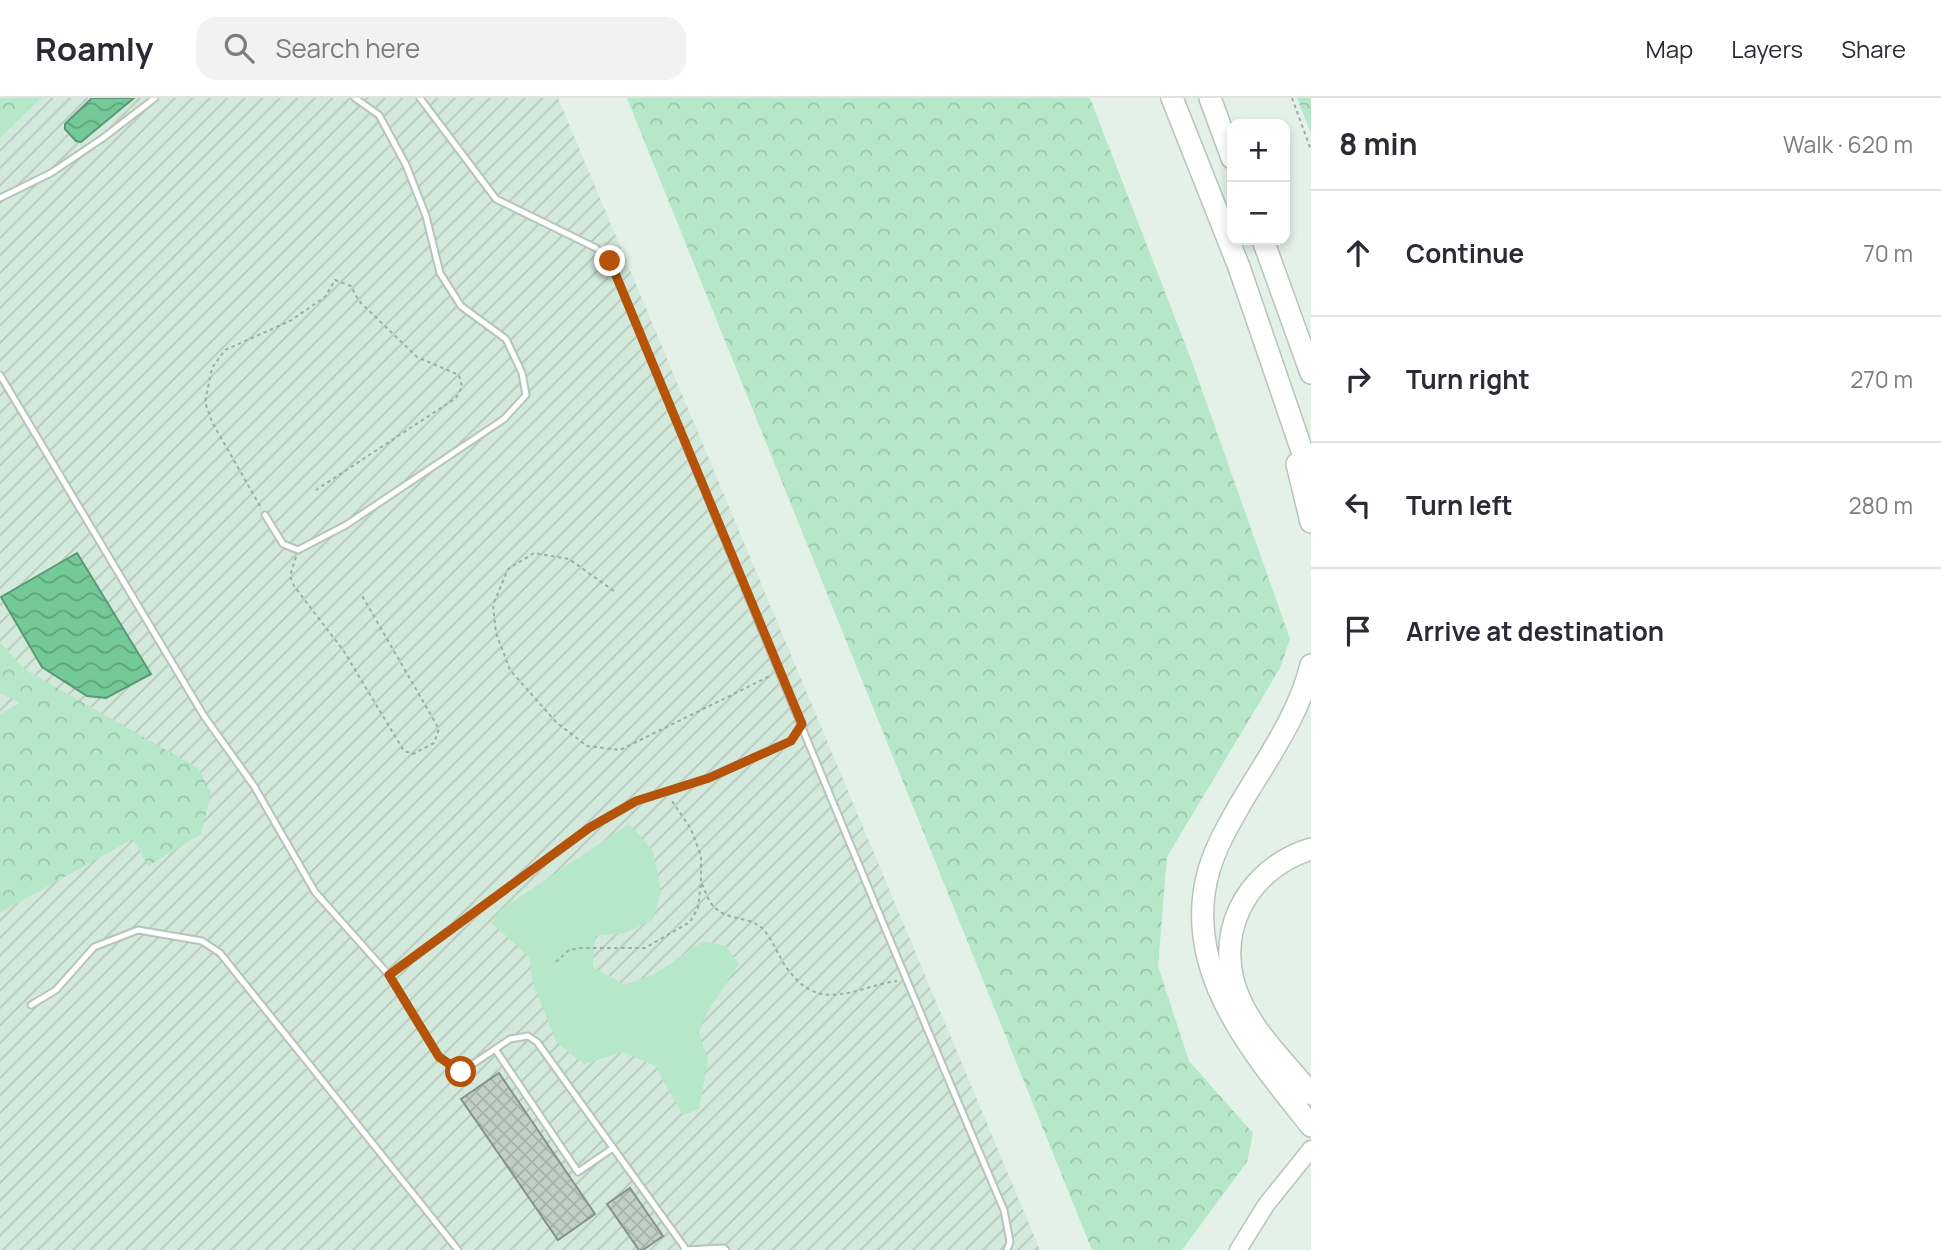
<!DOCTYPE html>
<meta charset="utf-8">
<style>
:root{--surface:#fff;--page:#f2f2f3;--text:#2b2b33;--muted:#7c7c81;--line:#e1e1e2}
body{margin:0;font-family:Manrope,sans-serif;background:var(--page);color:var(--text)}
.controls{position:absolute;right:21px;top:21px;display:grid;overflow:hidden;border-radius:14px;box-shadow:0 4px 10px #0003}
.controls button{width:63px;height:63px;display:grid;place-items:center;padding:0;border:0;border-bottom:2px solid var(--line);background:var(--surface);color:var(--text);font:35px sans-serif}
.stop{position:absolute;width:21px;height:21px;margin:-16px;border:5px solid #b45309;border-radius:50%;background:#fff}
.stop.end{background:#b45309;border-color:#fff;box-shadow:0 2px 7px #0008}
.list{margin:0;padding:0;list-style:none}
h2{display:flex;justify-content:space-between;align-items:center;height:91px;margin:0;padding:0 28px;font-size:30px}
h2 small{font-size:23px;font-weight:400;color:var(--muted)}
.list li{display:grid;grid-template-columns:46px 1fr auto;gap:21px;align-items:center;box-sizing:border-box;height:126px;padding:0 28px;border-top:2px solid var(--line)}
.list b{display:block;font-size:26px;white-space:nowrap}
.list em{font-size:23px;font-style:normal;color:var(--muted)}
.icon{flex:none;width:38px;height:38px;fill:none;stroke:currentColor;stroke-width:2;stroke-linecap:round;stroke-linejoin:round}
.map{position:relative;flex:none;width:1311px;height:1152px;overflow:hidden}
header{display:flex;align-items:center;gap:42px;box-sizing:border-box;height:98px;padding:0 35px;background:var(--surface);border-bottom:2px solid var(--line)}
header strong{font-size:33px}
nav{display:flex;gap:38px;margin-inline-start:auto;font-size:24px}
.search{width:490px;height:63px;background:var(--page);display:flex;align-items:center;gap:18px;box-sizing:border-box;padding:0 24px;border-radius:21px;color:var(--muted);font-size:26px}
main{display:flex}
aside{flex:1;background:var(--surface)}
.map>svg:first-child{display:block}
</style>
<header>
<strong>Roamly</strong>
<div class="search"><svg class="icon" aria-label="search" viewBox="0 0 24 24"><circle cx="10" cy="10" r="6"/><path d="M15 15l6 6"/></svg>Search here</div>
<nav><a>Map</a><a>Layers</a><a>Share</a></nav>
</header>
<main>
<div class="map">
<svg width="1311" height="1152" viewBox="0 0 1311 1152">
<defs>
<pattern id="industrial-furrows" width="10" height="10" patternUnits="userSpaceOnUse" patternTransform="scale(1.75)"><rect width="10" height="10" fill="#d3e9db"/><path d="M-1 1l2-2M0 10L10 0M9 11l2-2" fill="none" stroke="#b5c8bc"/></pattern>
<pattern id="forest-crowns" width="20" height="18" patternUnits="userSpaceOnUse" patternTransform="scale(1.75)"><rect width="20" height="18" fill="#b5e7c8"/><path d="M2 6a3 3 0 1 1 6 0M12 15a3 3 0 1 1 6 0" fill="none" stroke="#9bc6ac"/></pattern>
<pattern id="water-waves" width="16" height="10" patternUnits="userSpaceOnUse" patternTransform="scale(1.75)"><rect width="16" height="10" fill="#74c998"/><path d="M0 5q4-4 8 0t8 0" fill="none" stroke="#5fa37c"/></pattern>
<pattern id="building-cross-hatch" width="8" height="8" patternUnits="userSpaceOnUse" patternTransform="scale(1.75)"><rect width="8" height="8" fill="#c1cfc6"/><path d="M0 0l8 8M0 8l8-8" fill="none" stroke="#a6b2aa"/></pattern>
</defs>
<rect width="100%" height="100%" fill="#e3f1e8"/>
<!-- industrial -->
<path fill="url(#industrial-furrows)" d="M26 0H558L1040 1152H0V22Z"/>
<!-- grass -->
<path fill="#b5e7c8" d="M629 726 653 753 661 794 653 821 625 835 595 838 593 869 624 887 655 876 703 843 726 848 739 866 708 913 699 934 708 962 699 1011 683 1017 655 968 623 954 584 966 557 945 533 886 529 859 492 825 500 812Z"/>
<!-- forest -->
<g fill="url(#forest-crowns)">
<path d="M0 0H41L0 40Z"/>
<path d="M627 0H1090L1192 264 1290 541 1280 570 1167 759 1158 868 1189 963 1253 1035 1247 1064 1182 1152H1092Z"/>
<path d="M1297 0H1311V35Z"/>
<path d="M0 544 24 571 198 670 211 695 201 736 148 768 133 741 0 815V616L20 605 0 595Z"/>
</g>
<!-- water -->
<g fill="url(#water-waves)" stroke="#5b9875" stroke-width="2">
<path d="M92 0H134L81 44 76 43 65 31V26Z"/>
<path d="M77 455 151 576 106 600 87 598 42 569 1 499Z"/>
</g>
<!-- building -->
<g fill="url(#building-cross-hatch)" stroke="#86938a" stroke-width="2">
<path d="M499 975 595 1116 558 1142 461 1001Z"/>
<path d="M630 1090 663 1138 643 1152H639L607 1106Z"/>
</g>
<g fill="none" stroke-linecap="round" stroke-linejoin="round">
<!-- lane casing -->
<g stroke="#b6c4bb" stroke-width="9">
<g id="lane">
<path d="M420 0 496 101 596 150 610 163C741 479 869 798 1004 1112L1010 1144 1007 1152"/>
<path d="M0 100 51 75 103 40 155 0"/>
<path d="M0 277 204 618 254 688 315 794 389 877 439 959 461 974 510 941 528 938 537 944 685 1150"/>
<path d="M265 417 283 446 298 452 346 427 504 321 526 297 522 275 506 241 461 208 440 175 426 118 406 67 379 17 355 0"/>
<path d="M389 877 589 730 637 703 708 680 791 643 802 626"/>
<path d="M31 907 56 892 94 849 138 832 202 843 220 855 458 1152"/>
<path d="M495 951 578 1074 613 1050"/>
<path d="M684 1152 724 1150 726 1152"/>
</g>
</g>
<!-- secondary casing -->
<g stroke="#b6c4bb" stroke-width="19">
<path id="secondary" d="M1238 1152 1266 1107 1311 1051"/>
</g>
<!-- highway casing -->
<g stroke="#b6c4bb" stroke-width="24">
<g id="highway">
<path d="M1172 0 1239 169 1311 379"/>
<path d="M1210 0 1232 60"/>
<path d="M1263 142 1311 275"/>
<path d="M1297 366 1311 424"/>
<path d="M1311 567C1299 617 1267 661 1241 705 1229 726 1216 748 1209 772 1180 872 1254 956 1311 1028"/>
<path d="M1311 751C1243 772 1210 842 1242 906 1257 938 1289 969 1311 996"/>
</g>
</g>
<!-- path -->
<g stroke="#9faaa3" stroke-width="2" stroke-dasharray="3.5 3.5" stroke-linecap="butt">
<path d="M1292 0 1311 52"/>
<path d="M260 408 212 324 205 304 212 270 225 252 290 223 325 199 335 182 351 188 359 203 417 259 459 277 462 289 456 300 316 392"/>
<path d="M296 459 290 478 294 488 343 552 404 653 413 656 434 645 439 631 361 496"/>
<path d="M614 493 569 461 534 455 508 471 493 507 496 535 510 572 556 624 587 648 620 652 770 578"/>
<path d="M702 786C705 793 709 805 715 810 729 823 750 818 763 831 774 843 779 861 789 873 822 916 855 889 897 883"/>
<path d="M556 864 569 852 581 850H645L690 824 698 810 701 785V758L691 731 672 703"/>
</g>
<!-- lane -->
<use href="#lane" stroke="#fff" stroke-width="5"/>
<!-- secondary -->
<use href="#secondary" stroke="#fff" stroke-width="16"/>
<!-- highway -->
<use href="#highway" stroke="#fff" stroke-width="21"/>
</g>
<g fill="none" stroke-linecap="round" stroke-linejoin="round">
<!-- route -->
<path stroke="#b45309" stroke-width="9" d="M461 974 439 959 389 877 589 730 636 703 709 680 791 643 802 626 610 163"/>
</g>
</svg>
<div class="controls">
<button>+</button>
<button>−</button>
</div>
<div class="stop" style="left:461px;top:974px"></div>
<div class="stop end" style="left:610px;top:163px"></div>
</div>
<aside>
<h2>8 min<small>Walk · 620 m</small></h2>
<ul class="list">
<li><svg class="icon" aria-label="ahead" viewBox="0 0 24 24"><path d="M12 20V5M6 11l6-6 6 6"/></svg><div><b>Continue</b></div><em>70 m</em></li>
<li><svg class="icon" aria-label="right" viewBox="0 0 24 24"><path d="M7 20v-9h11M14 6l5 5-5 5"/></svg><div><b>Turn right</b></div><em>270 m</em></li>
<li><svg class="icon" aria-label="left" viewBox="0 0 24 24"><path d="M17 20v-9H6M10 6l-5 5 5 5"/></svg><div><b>Turn left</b></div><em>280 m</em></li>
<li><svg class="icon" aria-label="arrive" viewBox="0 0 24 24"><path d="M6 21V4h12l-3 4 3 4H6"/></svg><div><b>Arrive at destination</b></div></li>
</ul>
</aside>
</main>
